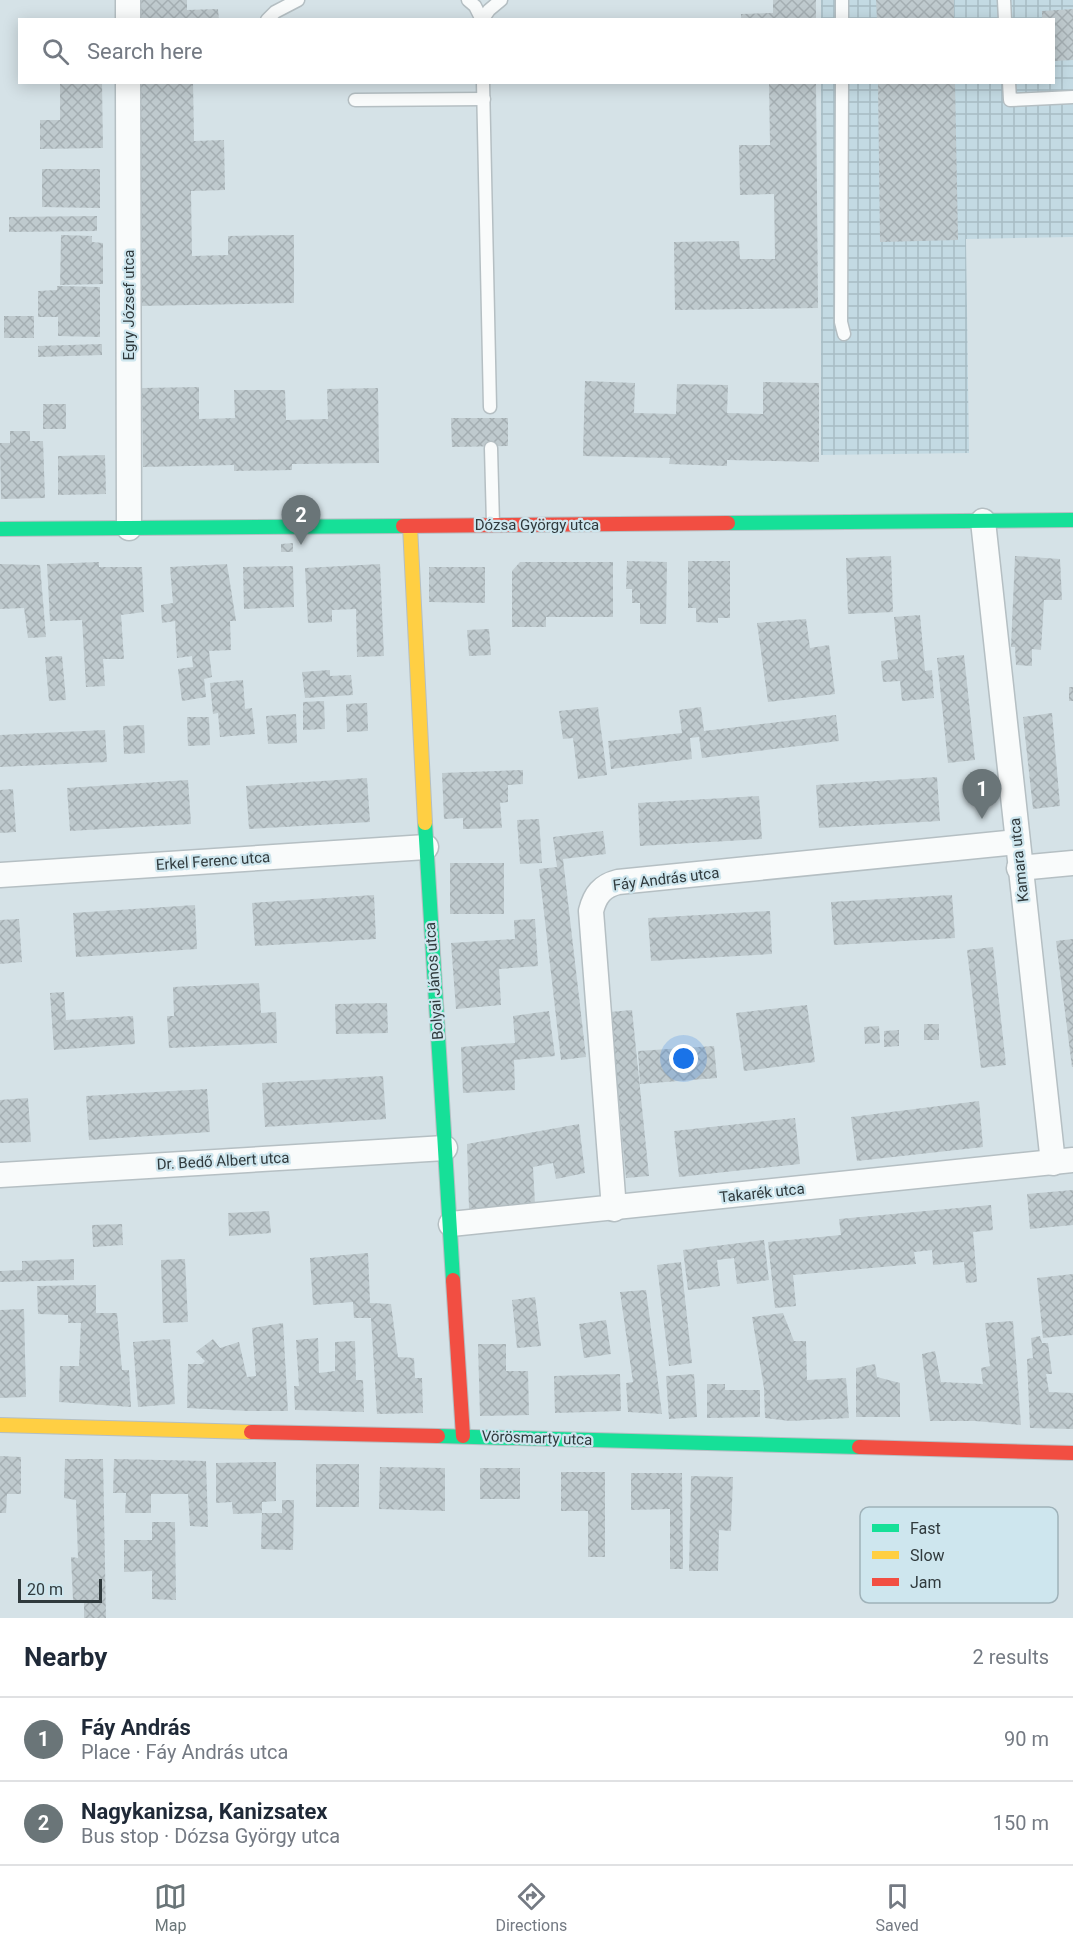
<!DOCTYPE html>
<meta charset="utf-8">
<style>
:root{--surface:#fff;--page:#f6f6f7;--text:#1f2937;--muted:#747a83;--line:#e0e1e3;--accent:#6a7578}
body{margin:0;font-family:Roboto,sans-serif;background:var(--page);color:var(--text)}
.scale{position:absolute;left:18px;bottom:15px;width:84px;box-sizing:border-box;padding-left:6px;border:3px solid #303a3d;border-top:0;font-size:16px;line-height:21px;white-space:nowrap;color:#303a3d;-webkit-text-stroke:4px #cee6ee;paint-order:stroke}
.you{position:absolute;left:684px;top:1059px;width:21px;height:21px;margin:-15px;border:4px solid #fff;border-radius:50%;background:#1a73e8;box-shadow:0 0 0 9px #1a73e833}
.badge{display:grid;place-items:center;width:39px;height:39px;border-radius:50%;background:var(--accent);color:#fff;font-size:20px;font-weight:700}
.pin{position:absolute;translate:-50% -50px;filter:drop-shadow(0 2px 3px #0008)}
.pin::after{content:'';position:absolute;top:32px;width:21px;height:18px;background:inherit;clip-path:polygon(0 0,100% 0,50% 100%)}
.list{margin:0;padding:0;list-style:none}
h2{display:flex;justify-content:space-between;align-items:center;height:78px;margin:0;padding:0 24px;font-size:26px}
h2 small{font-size:20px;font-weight:400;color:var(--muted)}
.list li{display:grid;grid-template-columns:39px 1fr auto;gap:18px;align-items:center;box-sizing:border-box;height:84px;padding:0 24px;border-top:2px solid var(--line)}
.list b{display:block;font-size:22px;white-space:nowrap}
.list p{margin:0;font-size:20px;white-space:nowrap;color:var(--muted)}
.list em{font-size:20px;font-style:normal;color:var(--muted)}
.icon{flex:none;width:33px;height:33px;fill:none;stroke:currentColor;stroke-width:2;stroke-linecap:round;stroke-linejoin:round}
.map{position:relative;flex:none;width:1073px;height:1618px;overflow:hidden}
.search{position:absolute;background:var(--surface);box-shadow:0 3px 15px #0003;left:18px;right:18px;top:18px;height:66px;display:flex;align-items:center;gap:15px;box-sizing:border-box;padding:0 21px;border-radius:0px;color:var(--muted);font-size:22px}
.sheet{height:246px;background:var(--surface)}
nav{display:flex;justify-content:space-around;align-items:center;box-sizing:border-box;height:84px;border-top:2px solid var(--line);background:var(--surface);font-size:16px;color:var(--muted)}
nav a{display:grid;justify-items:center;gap:3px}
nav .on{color:var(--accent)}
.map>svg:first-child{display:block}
</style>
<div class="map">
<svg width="1073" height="1618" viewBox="0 0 1073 1618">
<defs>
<pattern id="industrial-grid" width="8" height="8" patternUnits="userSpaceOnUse" patternTransform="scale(1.5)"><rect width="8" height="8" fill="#c3dae3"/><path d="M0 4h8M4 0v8" fill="none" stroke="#a8bcc4"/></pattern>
<pattern id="building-cross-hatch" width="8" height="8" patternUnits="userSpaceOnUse" patternTransform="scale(1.5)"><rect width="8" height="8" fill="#bfcace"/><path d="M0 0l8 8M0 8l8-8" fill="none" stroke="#a4aeb2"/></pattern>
</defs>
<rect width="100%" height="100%" fill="#d5e2e7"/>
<!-- industrial -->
<path fill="url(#industrial-grid)" d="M821 0H1073V237L966 239 969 453 821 455V83L1054 82V20L821 19Z"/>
<!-- building -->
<g fill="url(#building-cross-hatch)">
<path d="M139 0H187V10L218 9 219 20H139Z"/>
<path d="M773 0H816V20H741V14L773 13Z"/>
<path d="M876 0H954V20H877Z"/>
<path d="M1073 9V60L1054 61V20H1042V11Z"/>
<path d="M60 82H102L103 148 40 149V120H60Z"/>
<path d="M140 82H193L194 141 224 140 225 190 191 191 192 256 228 255V236L294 235V303L142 306Z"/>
<path d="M769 82H816L818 308 675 310 674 242 739 241 740 259H775L774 194 740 195 739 145H770Z"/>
<path d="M878 82H955L958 240 880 242Z"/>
<path d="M42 169H100V208L42 207Z"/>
<path d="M97 216V231L9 232V217Z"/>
<path d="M61 235 92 236V242L103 243V284L60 285Z"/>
<path d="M57 286 100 287V337L58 336V317H38V291L57 290Z"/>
<rect x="4" y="316" width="30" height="22"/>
<path d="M102 344V355L38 357V346Z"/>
<path d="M585 381 635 383 634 413 676 414 677 384 728 385 727 413 763 414V382L819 383V462L727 460V466L669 464 670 458 583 456Z"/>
<path d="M199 387V419L235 418 234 390H285L286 420 328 419 327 389 378 388 379 463 292 464V470L234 471V465L143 467 142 388Z"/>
<rect x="43" y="404" width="23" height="25"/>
<path d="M451 418H508V446L452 447Z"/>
<path d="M10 431H30V441H43L45 498 1 499 0 443H10Z"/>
<path d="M105 455 106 494 58 495V456Z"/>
<path d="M293 543V552H281V544Z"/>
<path d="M891 556 893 612 848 614 846 558Z"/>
<path d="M1015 556 1060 559 1062 600H1044L1041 650 1032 649V666L1016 665 1015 647H1011Z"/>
<path d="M627 561 667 562 666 624H640V603H632V589H626Z"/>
<path d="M688 561H730V618H718V623L696 622V608H688Z"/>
<path d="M99 562V567H142L144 612 121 615 124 659H103L105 686 86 687 82 620 50 621 47 564Z"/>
<path d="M520 562H613V617H546V627H512V571Z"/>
<path d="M0 564 40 565 46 637 28 638 24 608 0 609Z"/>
<path d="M227 564 236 621H230L231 650 209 651 212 677 204 679 206 697 182 701 178 669 193 667 192 656 177 658 175 621 162 623 161 605 173 603 170 567Z"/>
<path d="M380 564 384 656 357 657 356 609 332 610V622L308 623 305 568Z"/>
<path d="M293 566 294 607 244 609 243 567Z"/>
<path d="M429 567H485V603L429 602Z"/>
<path d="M920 615 925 671 932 670 934 698 902 701 900 681 883 682 881 661 898 659 894 617Z"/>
<path d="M806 619 810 648 829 645 835 694 768 702 757 623Z"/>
<path d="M489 629 491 655 469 656 467 630Z"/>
<path d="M964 655 975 760 948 763 937 658Z"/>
<path d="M62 656 66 700 49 701 45 657Z"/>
<path d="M330 670V676L351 675 353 695 305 698 302 672Z"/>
<path d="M243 680 245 709 252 708 255 734 220 737 218 713 213 714 210 683Z"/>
<rect x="1069" y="687" width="4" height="14"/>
<path d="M324 701 325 729 303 730V702Z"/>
<path d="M367 703 368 731 347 732 346 704Z"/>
<path d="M598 707 607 775 578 779 573 738 563 739 559 711Z"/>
<path d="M701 707 704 731 836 715 839 741 702 758 699 737 690 738 692 759 611 769 608 741 682 733 679 710Z"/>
<path d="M1052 713 1060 806 1033 809 1023 717Z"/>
<path d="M296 714 297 743 268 744 266 716Z"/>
<path d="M187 717H209L210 745 188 746Z"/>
<path d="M144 725 145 753 124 754 123 726Z"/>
<path d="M105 730 107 762 0 767V735Z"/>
<path d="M523 770V784L508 785V802L500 803 502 828 463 829V818L444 819 442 773Z"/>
<path d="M937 777 940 821 819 828 816 785Z"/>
<path d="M367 778 370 822 249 829 246 786Z"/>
<path d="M188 780 191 824 70 831 67 788Z"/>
<path d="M13 789 16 832 0 833V790Z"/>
<path d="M759 796 762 839 640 846 638 803Z"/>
<path d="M539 819 542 863 520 864 517 820Z"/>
<path d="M603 831 606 854 563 859 586 1057 561 1060 539 869 557 867 553 837Z"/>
<rect x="450" y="863" width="54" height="51"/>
<path d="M374 895 376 939 255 946 252 903Z"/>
<path d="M952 895 955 938 834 945 831 902Z"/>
<path d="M195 905 197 949 76 957 73 913Z"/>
<path d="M770 911 772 954 651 961 648 918Z"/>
<path d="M19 919 22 962 0 964V920Z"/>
<path d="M535 919 538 966 499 969 501 1005 456 1009 451 943 515 939 514 920Z"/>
<path d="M1073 939V1067H1072L1056 941Z"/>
<path d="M993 947 1006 1065 981 1068 967 950Z"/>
<path d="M259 983 261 1013 276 1012 277 1043 169 1048 167 1016H174L173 987Z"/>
<path d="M64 992 66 1020 133 1016 135 1044 54 1050 50 993Z"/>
<path d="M387 1003 388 1033 336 1034 335 1004Z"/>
<path d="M807 1005 815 1062 744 1071 736 1013Z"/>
<path d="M632 1010 649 1176 626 1178 610 1012Z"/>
<path d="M549 1011 555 1056 514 1060 515 1090 463 1093 461 1047 515 1043 513 1016Z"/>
<rect x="924" y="1024" width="15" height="16"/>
<path d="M879 1026 880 1043 865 1044 864 1027Z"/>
<path d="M899 1030V1046L884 1047V1031Z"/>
<path d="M714 1046 717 1078 640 1084 638 1051Z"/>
<path d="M383 1076 386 1119 265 1127 262 1083Z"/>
<path d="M207 1089 210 1132 89 1140 86 1096Z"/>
<path d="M28 1098 31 1142 0 1143V1100Z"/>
<path d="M979 1101 983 1147 857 1161 851 1117Z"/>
<path d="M795 1118 800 1164 679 1177 674 1131Z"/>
<path d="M579 1124 585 1173 556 1179 553 1163 533 1167 535 1204 469 1209 467 1144Z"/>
<path d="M1073 1190V1225L1030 1229 1027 1194Z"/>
<path d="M991 1205 993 1230 973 1232 977 1282 966 1283 964 1262 933 1265 932 1250 914 1252 916 1264 793 1275 796 1306 775 1308 768 1242 841 1235 839 1219Z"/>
<path d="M269 1211 271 1233 229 1236 228 1213Z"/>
<path d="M122 1224 123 1245 93 1247 92 1225Z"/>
<path d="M764 1240 769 1280 737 1284 734 1258 725 1259 717 1260 720 1286 688 1290 683 1250Z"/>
<path d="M368 1253 370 1303 391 1304 398 1357 414 1358 415 1378H422L423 1413 377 1414 371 1318H354L353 1302 313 1305 310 1258Z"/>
<path d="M74 1259V1280L0 1282V1271L22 1270V1261Z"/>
<path d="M185 1259 188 1322 163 1323 161 1260Z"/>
<path d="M681 1262 692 1363 669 1366 657 1265Z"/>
<path d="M1073 1274V1335L1043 1338 1037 1278Z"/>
<path d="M96 1285V1313H117L122 1370H129L131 1407 59 1402 60 1366H79L81 1323H68V1315L38 1314 37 1286Z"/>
<path d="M646 1290 662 1414 628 1412 626 1383 633 1382 620 1292Z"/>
<path d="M535 1297 541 1346 517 1348 512 1300Z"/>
<path d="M24 1309 26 1397 0 1398V1310Z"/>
<path d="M783 1313 794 1341H806L807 1380 846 1378 849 1418 790 1421 765 1418 764 1388 752 1317Z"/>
<path d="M606 1320 611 1354 584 1358 579 1324Z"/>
<path d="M1013 1321 1021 1425 975 1421H930L922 1354 935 1351 941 1382 983 1384 981 1368 990 1366 985 1323Z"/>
<path d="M283 1323 288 1411H248L187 1408 188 1364H202L205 1361 196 1352 213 1339 220 1348 239 1342 247 1377 256 1376 252 1328Z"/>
<path d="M1040 1336 1042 1343H1048L1052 1374H1046L1049 1392 1073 1393V1429L1030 1428 1027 1359 1033 1358 1031 1338Z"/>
<path d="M318 1338 319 1373 335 1371V1342L355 1341 356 1380H363L364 1412 295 1410 294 1386H299L296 1340Z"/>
<path d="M170 1339 175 1404 138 1407 133 1342Z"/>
<path d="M478 1344H506V1371H528L529 1415 480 1416Z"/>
<path d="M875 1364 877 1377 900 1383V1417H856V1368Z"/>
<path d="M620 1374 621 1411 555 1413 554 1376Z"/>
<path d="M694 1374 697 1417 669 1419 666 1376Z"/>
<path d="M707 1384H725V1390H760V1417L707 1418Z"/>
<path d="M0 1456 21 1457V1494H7L6 1513H0Z"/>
<path d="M65 1459H103L106 1618H84V1601L73 1600 71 1557 78 1558 76 1500 64 1498Z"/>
<path d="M114 1459 206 1461 208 1527 190 1526 188 1494H151V1513H125L126 1493H113Z"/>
<path d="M276 1462V1501L262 1502V1513H282V1500H294L293 1550 261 1549 262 1513 233 1514 232 1502 216 1503V1463Z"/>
<rect x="316" y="1464" width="43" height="43"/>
<path d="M380 1467 445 1468V1511L379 1509Z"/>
<rect x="480" y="1468" width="40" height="31"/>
<path d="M561 1472H605V1557H588V1511H561Z"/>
<path d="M631 1473H682L683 1569H670V1509L631 1510Z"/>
<path d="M691 1476 733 1477 731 1531 719 1530 718 1571H689Z"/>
<path d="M152 1522H175L176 1600 152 1599V1571L124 1572V1540H152Z"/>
</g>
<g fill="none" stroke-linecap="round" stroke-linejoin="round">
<!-- lane casing -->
<g stroke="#b5bfc3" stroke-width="15">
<g id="lane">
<path d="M468 0 475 6 482 20"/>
<path d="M1004 0 1005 20"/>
<path d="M267 20 275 12 298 0"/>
<path d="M482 20 489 10 501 0"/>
<path d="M842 20V0"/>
<path d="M483 82 490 407"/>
<path d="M842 82 841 322 844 334"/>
<path d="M1009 82 1010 100 1073 97"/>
<path d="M355 100 484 99"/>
<path d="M491 448 493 524"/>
</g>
</g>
<!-- street casing -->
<g stroke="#b5bfc3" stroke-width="27">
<g id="street">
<path d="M128 0V20"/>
<path d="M128 82 129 528"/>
<path d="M983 521 1053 1163"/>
<path d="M1019 868 1073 863"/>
<path d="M0 875 426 847"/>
<path d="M0 1175 445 1148"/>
<path d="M614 1209 591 911C595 895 602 886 618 882L1017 842"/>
<path d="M451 1224 1073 1160"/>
</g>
</g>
<!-- fast casing -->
<g stroke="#b5bfc3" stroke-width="16">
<g id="fast">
<path d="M728 523 1073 520"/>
<path d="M0 529 403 526"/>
<path d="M425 823 453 1280"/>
<path d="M438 1436 859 1447"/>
</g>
</g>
<!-- slow casing -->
<g stroke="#b5bfc3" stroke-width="16">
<g id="slow">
<path d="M410 526 425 823"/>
<path d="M0 1425 251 1432"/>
</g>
</g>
<!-- jam casing -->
<g stroke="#b5bfc3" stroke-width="16">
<g id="jam">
<path d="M403 526 728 523"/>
<path d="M453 1280 463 1436"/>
<path d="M251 1432 438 1436"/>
<path d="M859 1447 1073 1453"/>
</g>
</g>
<!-- lane -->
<use href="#lane" stroke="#f9fbfb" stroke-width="12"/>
<!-- street -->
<use href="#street" stroke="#f9fbfb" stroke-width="24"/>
<!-- fast -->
<use href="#fast" stroke="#16e098" stroke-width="14"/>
<!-- slow -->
<use href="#slow" stroke="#ffcf43" stroke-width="14"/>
<!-- jam -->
<use href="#jam" stroke="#f24e42" stroke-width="14"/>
</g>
<g text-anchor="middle" stroke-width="4.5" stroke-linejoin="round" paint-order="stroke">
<!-- street labels -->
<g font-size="15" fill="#303a3d" stroke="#cee6ee">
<text transform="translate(129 305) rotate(-90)" y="5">Egry József utca</text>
<text x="537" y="530">Dózsa György utca</text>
<text transform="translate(1019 860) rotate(-96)" y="5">Kamara utca</text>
<text transform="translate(213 861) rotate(-4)" y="5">Erkel Ferenc utca</text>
<text transform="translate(666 879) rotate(-7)" y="5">Fáy András utca</text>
<text transform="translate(434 981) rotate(-94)" y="5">Bolyai János utca</text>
<text transform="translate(223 1161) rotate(-3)" y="5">Dr. Bedő Albert utca</text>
<text transform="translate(762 1193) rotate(-6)" y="5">Takarék utca</text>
<text transform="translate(537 1438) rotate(2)" y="5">Vörösmarty utca</text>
</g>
</g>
<!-- legend -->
<rect x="860" y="1507" width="198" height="96" rx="9" fill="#cee6ee" stroke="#9fb2b9" stroke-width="1.5"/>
<rect x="872" y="1524" width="27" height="8" fill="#16e098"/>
<rect x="872" y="1551" width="27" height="8" fill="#ffcf43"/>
<rect x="872" y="1578" width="27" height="8" fill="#f24e42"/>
<g font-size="16" fill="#303a3d">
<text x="910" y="1534">Fast</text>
<text x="910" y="1561">Slow</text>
<text x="910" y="1588">Jam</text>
</g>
</svg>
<div class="scale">20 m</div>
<div class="you"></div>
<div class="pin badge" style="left:982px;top:819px">1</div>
<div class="pin badge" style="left:301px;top:545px">2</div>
<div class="search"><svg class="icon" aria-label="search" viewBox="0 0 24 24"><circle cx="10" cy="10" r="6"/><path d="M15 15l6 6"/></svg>Search here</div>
</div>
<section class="sheet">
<h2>Nearby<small>2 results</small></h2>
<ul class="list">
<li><span class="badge">1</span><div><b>Fáy András</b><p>Place · Fáy András utca</p></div><em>90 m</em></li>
<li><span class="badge">2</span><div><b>Nagykanizsa, Kanizsatex</b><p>Bus stop · Dózsa György utca</p></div><em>150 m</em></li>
</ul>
</section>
<nav>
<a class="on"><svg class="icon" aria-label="map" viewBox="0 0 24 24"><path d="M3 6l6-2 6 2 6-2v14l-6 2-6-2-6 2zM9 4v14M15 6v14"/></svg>Map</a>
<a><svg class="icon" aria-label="directions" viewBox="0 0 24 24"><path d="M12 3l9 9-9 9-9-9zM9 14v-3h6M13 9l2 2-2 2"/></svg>Directions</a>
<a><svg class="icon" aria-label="saved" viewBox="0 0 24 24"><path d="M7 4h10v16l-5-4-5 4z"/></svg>Saved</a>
</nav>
